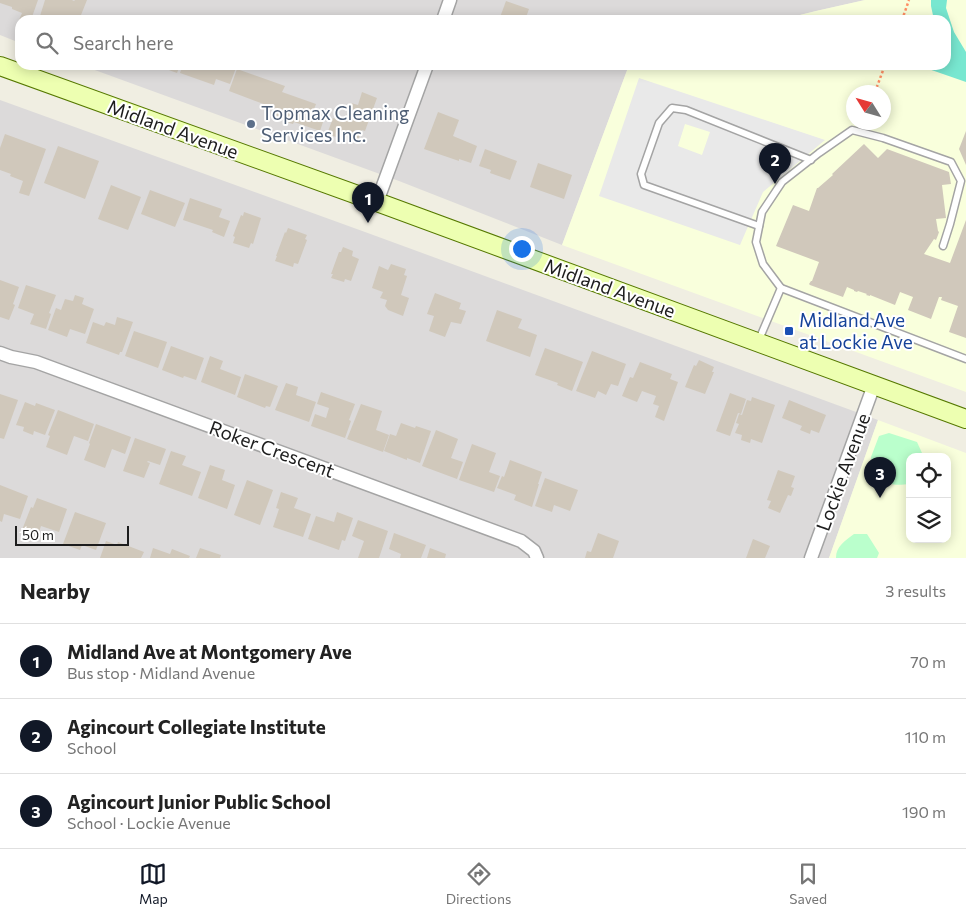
<!DOCTYPE html>
<meta charset="utf-8">
<style>
:root{--surface:#fff;--page:#f6f6f6;--text:#222;--muted:#767676;--line:#e0e0e0;--accent:#111827}
body{margin:0;font-family:Commissioner,sans-serif;background:var(--page);color:var(--text)}
.controls{position:absolute;right:15px;bottom:15px;display:grid;overflow:hidden;border-radius:10px;box-shadow:0 2px 12px #0003}
.controls button{width:45px;height:45px;display:grid;place-items:center;padding:0;border:0;border-bottom:1px solid var(--line);background:var(--surface);color:var(--text);font:25px sans-serif}
.compass{position:absolute;left:846px;top:85px;width:45px;height:45px;border-radius:50%;background:var(--surface);box-shadow:0 2px 12px #0003;rotate:307deg}
.scale{position:absolute;left:15px;bottom:12px;width:114px;box-sizing:border-box;padding-left:5px;border:2px solid #1d1d1d;border-top:0;font-size:14px;line-height:18px;white-space:nowrap;color:#1d1d1d;-webkit-text-stroke:4px #fff;paint-order:stroke}
.you{position:absolute;left:521px;top:248px;width:18px;height:18px;margin:-12px;border:4px solid #fff;border-radius:50%;background:#1a73e8;box-shadow:0 0 0 8px #1a73e833}
.badge{display:grid;place-items:center;width:32px;height:32px;border-radius:50%;background:var(--accent);color:#fff;font-size:16px;font-weight:700}
.pin{position:absolute;translate:-50% -41px;filter:drop-shadow(0 1px 2px #0008)}
.pin::after{content:'';position:absolute;top:26px;width:18px;height:15px;background:inherit;clip-path:polygon(0 0,100% 0,50% 100%)}
.list{margin:0;padding:0;list-style:none}
h2{display:flex;justify-content:space-between;align-items:center;height:65px;margin:0;padding:0 20px;font-size:21px}
h2 small{font-size:16px;font-weight:400;color:var(--muted)}
.list li{display:grid;grid-template-columns:32px 1fr auto;gap:15px;align-items:center;box-sizing:border-box;height:75px;padding:0 20px;border-top:1px solid var(--line)}
.list b{display:block;font-size:19px;white-space:nowrap}
.list p{margin:0;font-size:16px;white-space:nowrap;color:var(--muted)}
.list em{font-size:16px;font-style:normal;color:var(--muted)}
.icon{flex:none;width:28px;height:28px;fill:none;stroke:currentColor;stroke-width:2;stroke-linecap:round;stroke-linejoin:round}
.map{position:relative;flex:none;width:966px;height:558px;overflow:hidden}
.search{position:absolute;background:var(--surface);box-shadow:0 2px 12px #0003;left:15px;right:15px;top:15px;height:55px;display:flex;align-items:center;gap:12px;box-sizing:border-box;padding:0 18px;border-radius:15px;color:var(--muted);font-size:19px}
.sheet{height:290px;background:var(--surface)}
nav{display:flex;justify-content:space-around;align-items:center;box-sizing:border-box;height:70px;border-top:1px solid var(--line);background:var(--surface);font-size:14px;color:var(--muted)}
nav a{display:grid;justify-items:center;gap:2px}
nav .on{color:var(--accent)}
.map>svg:first-child{display:block}
</style>
<div class="map">
<svg width="966" height="558" viewBox="0 0 966 558">
<rect width="100%" height="100%" fill="#f0eee2"/>
<!-- residential -->
<g fill="#dcdada">
<path d="M0 0H865L816 11 780 20H20V43L0 35Z"/>
<path d="M81 65H629L562 245 399 181Z"/>
<path d="M0 100 365 232 878 420 829 558H0Z"/>
</g>
<!-- education -->
<g fill="#f9ffdc" fill-rule="evenodd">
<path d="M865 0H966V392L562 245 629 65H946V20H780L816 11ZM854 92H884V122H854Z"/>
<path d="M878 420 966 453V558H829ZM910 457H947V539H910Z"/>
</g>
<!-- park -->
<g fill="#baffcc">
<path d="M889 433 917 442 922 453 923 457H910V484C894 486 887 485 874 475L871 457 879 436Z"/>
<path d="M854 534H867L879 553 877 558H836C836 546 845 541 854 534Z"/>
</g>
<!-- pitch -->
<path fill="#78e7d0" d="M931 0H947L946 8 954 32 966 52V82L917 65H946V59H949L946 53V20H934L931 6Z"/>
<!-- parking -->
<path fill="#e9e9e9" fill-rule="evenodd" d="M639 78 825 140 763 192 740 245 599 196ZM685 124 710 132 702 155 678 146Z"/>
<!-- building -->
<g fill="#d0c8bb">
<path d="M0 0H38L32 17H33L32 20H19L22 13 12 9V7L0 3Z"/>
<path d="M45 0H72L74 1 75 0H87L79 20H62L58 19V20H51L40 16Z"/>
<path d="M506 1 529 9 525 20H499Z"/>
<path d="M155 65H180L177 73Z"/>
<path d="M183 65H237L230 84 216 79 214 85 180 73Z"/>
<path d="M237 69 285 86 282 92 316 104 313 112 325 116 320 131 294 122 293 124 286 122 287 120 275 115 277 109 229 91Z"/>
<path d="M362 92 377 98 365 131 362 130 358 140 344 135 342 139 327 134 333 118 344 122 351 103 358 105Z"/>
<path d="M438 112 459 120 453 136 477 146 471 163 459 159V161L424 149Z"/>
<path d="M966 131V165L959 149Z"/>
<path d="M5 134 46 149 29 196 19 193 23 181 10 176 11 174 0 170V148Z"/>
<path d="M864 144 878 158 887 149 949 172 951 184 942 185 946 218 936 219 938 231 939 232 938 235 936 240 934 239 924 254 950 263 966 220V338L949 332 958 306 941 300 942 297H939L931 319 908 310 913 297 900 292 895 305 870 295V296L866 295 867 294 858 291 857 292 854 291V290L847 287 843 297 810 285 809 284 811 281H812L819 262 776 246 793 205 809 211 817 188H818L833 175 832 174Z"/>
<path d="M58 146 99 161 85 199 44 183Z"/>
<path d="M485 149 517 161 510 180 490 173 491 170 479 166Z"/>
<path d="M538 163 572 175 564 199 530 187Z"/>
<path d="M111 185 141 197 128 230 98 219Z"/>
<path d="M150 190 185 203 175 227 141 214Z"/>
<path d="M190 198 222 209 219 217 230 221 224 237 212 232 213 230 183 220Z"/>
<path d="M244 212 261 218 253 244 251 243 249 248 233 243 235 237 233 236 241 215 243 216Z"/>
<path d="M288 228 307 235 305 239 307 240 298 264 294 263 293 267 275 261 277 256H276L285 232 286 233Z"/>
<path d="M343 247 353 251 352 256 359 259 351 281 345 279 344 282 331 278 333 274H331L339 252H341Z"/>
<path d="M391 264 406 269 404 275 407 276 401 295 409 298 403 316 388 310 385 306 387 300 380 298 383 292 372 288 379 266 388 270Z"/>
<path d="M0 280 19 287 13 304 15 305 9 320 0 317Z"/>
<path d="M26 285 56 295 49 313 51 314 46 329 30 324 34 314 18 308Z"/>
<path d="M435 293 461 303 459 309 466 311 461 324 451 322 445 337 429 331 434 316 427 314Z"/>
<path d="M75 295 84 298 82 304 94 309 85 334 70 329 67 337 48 330 56 308 61 310 65 299 73 301Z"/>
<path d="M497 310 522 319 518 328 537 335 530 357 486 341Z"/>
<path d="M117 317 133 322 122 352H120L119 355 86 343 93 322 104 326 106 322 115 325Z"/>
<path d="M134 331 167 342 158 368 125 356Z"/>
<path d="M171 346 204 358 196 380 184 376 183 378 162 370Z"/>
<path d="M545 348 583 362 572 391 557 385 558 383 535 375Z"/>
<path d="M592 351 626 364 618 386 611 384 606 395 598 391 595 398 576 391Z"/>
<path d="M210 356 223 361 220 369 241 377 235 395 201 382Z"/>
<path d="M699 360 714 367 712 372H714L705 394 685 387 694 365 696 366Z"/>
<path d="M640 362 672 374 670 379 678 382 664 421 655 417 659 406 653 404 656 396 642 391 637 402 622 396 630 377 633 378Z"/>
<path d="M245 374 278 386 270 407 266 406 265 408 237 397Z"/>
<path d="M286 383 298 387 296 395 316 402 309 422 275 410Z"/>
<path d="M321 392 355 404 349 420 351 421 345 438 311 426 315 414 326 418 329 408 317 404Z"/>
<path d="M730 393 746 399 741 414 738 413 730 436 716 431Z"/>
<path d="M0 394 18 400 4 439 0 438Z"/>
<path d="M752 397 775 405 762 443 751 439 750 443 741 440 742 435 735 433 739 424 736 423 739 414 742 415 747 400 751 401Z"/>
<path d="M789 400 826 415 819 433 811 430 810 434 800 430 802 426 782 418Z"/>
<path d="M25 402 35 406 36 403 55 410 45 435 34 431 33 435 23 431 24 427 16 425Z"/>
<path d="M361 404 382 411 376 430 389 435 383 452 347 439Z"/>
<path d="M58 410 94 424 88 441 74 436 67 455 46 447 50 436 48 435Z"/>
<path d="M401 423 415 428 416 426 431 431 420 463 407 458V460L384 451 390 434 396 436Z"/>
<path d="M96 424 131 437 125 454 112 449 105 468 84 460 90 444 89 443Z"/>
<path d="M436 430 458 439 451 458 463 462 457 479 422 466Z"/>
<path d="M135 438 166 449 160 465 148 461 147 462 150 463 144 478 123 471Z"/>
<path d="M472 444 496 453 489 472 500 476 494 492 459 480Z"/>
<path d="M171 451 186 456 182 465 201 472 192 496 159 484Z"/>
<path d="M510 460 542 472 538 484H539L532 507 514 500 516 495 497 488 502 476 504 477Z"/>
<path d="M210 465 225 470 222 480 235 485 227 509 198 498Z"/>
<path d="M778 470 795 476 791 487 794 488 791 496 788 495 780 513 768 508 771 501 767 500Z"/>
<path d="M545 478 578 490 570 511 554 505 552 512 535 506Z"/>
<path d="M247 480 273 490 260 525 234 515Z"/>
<path d="M0 485 28 496 20 519 4 514 2 522 0 521Z"/>
<path d="M281 492 298 498 294 508 311 514 303 537 273 527 279 509 276 508Z"/>
<path d="M37 498 67 509 59 532 41 526 38 535 22 530 31 507 33 508Z"/>
<path d="M75 512 106 523 96 550 82 545 80 550 63 544Z"/>
<path d="M337 512 353 518 345 541 342 540 339 550 308 539 316 516 334 522Z"/>
<path d="M358 520 388 531 379 558H358L364 541 352 536Z"/>
<path d="M394 533 426 545 421 558H400L401 554 389 549Z"/>
<path d="M598 533 619 541 613 558H585L587 551 591 552Z"/>
<path d="M753 539 770 546 765 558H746Z"/>
<path d="M106 541 117 545 118 542 144 552 141 558H100Z"/>
<path d="M153 548 170 554 172 549 190 556 189 558H150Z"/>
<path d="M200 548 221 555 220 558H196Z"/>
<path d="M430 548 446 554 445 558H427Z"/>
</g>
<g fill="none" stroke-linecap="round" stroke-linejoin="round">
<!-- service casing -->
<g stroke="#a4a4a4" stroke-width="9">
<g id="service">
<path d="M759 226 644 185 641 174 659 123 672 108 686 110 811 160"/>
<path d="M943 246 950 224 961 181 951 162 883 138 852 130 819 153 782 182 762 212 756 242 763 264 781 288 966 359"/>
<path d="M758 342 781 288"/>
</g>
</g>
<!-- minor casing -->
<g stroke="#a4a4a4" stroke-width="15">
<g id="minor">
<path d="M443 20 450 0"/>
<path d="M377 202 427 65"/>
<path d="M0 353 11 357 36 362 521 541 534 551 537 558"/>
<path d="M811 558 874 385"/>
</g>
</g>
<!-- secondary casing -->
<g stroke="#567900" stroke-width="20">
<path id="secondary" d="M0 66 377 202 966 419"/>
</g>
<!-- path -->
<g stroke="#ff8f64" stroke-width="2.5" stroke-dasharray="2.5 2.5" stroke-linecap="butt">
<path d="M902 20 909 0"/>
<path d="M875 92 885 65"/>
</g>
<!-- service -->
<use href="#service" stroke="#fff" stroke-width="6"/>
<!-- minor -->
<use href="#minor" stroke="#fff" stroke-width="12"/>
<!-- secondary -->
<use href="#secondary" stroke="#edffb1" stroke-width="18"/>
</g>
<!-- markers -->
<circle fill="#5c6f8a" stroke="#fff" stroke-width="2" cx="251" cy="124" r="5"/>
<rect fill="#1a4fb4" stroke="#fff" stroke-width="2" x="784" y="326" width="10" height="10" rx="2.5"/>
<g text-anchor="middle" stroke-width="4" stroke-linejoin="round" paint-order="stroke">
<!-- service labels -->
<g font-size="19" fill="#4e5e75" stroke="#fff" text-anchor="start">
<text x="261" y="120">Topmax Cleaning<tspan x="261" dy="22">Services Inc.</tspan></text>
</g>
<!-- street labels -->
<g font-size="19" fill="#1d1d1d" stroke="#fff">
<text transform="translate(173 129) rotate(20)" y="7">Midland Avenue</text>
<text transform="translate(610 288) rotate(20)" y="7">Midland Avenue</text>
<text transform="translate(272 449) rotate(20)" y="7">Roker Crescent</text>
<text transform="translate(843 472) rotate(-70)" y="7">Lockie Avenue</text>
</g>
<!-- transit labels -->
<g font-size="19" fill="#164399" stroke="#fff" text-anchor="start">
<text x="799" y="327">Midland Ave<tspan x="799" dy="22">at Lockie Ave</tspan></text>
</g>
</g>
</svg>
<div class="controls">
<button><svg class="icon" aria-label="locate" viewBox="0 0 24 24"><circle cx="12" cy="12" r="6"/><path d="M12 2v4M12 18v4M2 12h4M18 12h4"/></svg></button>
<button><svg class="icon" aria-label="layers" viewBox="0 0 24 24"><path d="M12 4l9 5-9 5-9-5zM3 14l9 5 9-5"/></svg></button>
</div>
<svg class="compass" viewBox="-18 -18 36 36"><path d="M0-13l5 13h-10z" fill="#e53935"/><path d="M0 13l5-13h-10z" fill="#767676"/></svg>
<div class="scale">50 m</div>
<div class="you"></div>
<div class="pin badge" style="left:368px;top:223px">1</div>
<div class="pin badge" style="left:775px;top:184px">2</div>
<div class="pin badge" style="left:880px;top:498px">3</div>
<div class="search"><svg class="icon" aria-label="search" viewBox="0 0 24 24"><circle cx="10" cy="10" r="6"/><path d="M15 15l6 6"/></svg>Search here</div>
</div>
<section class="sheet">
<h2>Nearby<small>3 results</small></h2>
<ul class="list">
<li><span class="badge">1</span><div><b>Midland Ave at Montgomery Ave</b><p>Bus stop · Midland Avenue</p></div><em>70 m</em></li>
<li><span class="badge">2</span><div><b>Agincourt Collegiate Institute</b><p>School</p></div><em>110 m</em></li>
<li><span class="badge">3</span><div><b>Agincourt Junior Public School</b><p>School · Lockie Avenue</p></div><em>190 m</em></li>
</ul>
</section>
<nav>
<a class="on"><svg class="icon" aria-label="map" viewBox="0 0 24 24"><path d="M3 6l6-2 6 2 6-2v14l-6 2-6-2-6 2zM9 4v14M15 6v14"/></svg>Map</a>
<a><svg class="icon" aria-label="directions" viewBox="0 0 24 24"><path d="M12 3l9 9-9 9-9-9zM9 14v-3h6M13 9l2 2-2 2"/></svg>Directions</a>
<a><svg class="icon" aria-label="saved" viewBox="0 0 24 24"><path d="M7 4h10v16l-5-4-5 4z"/></svg>Saved</a>
</nav>
